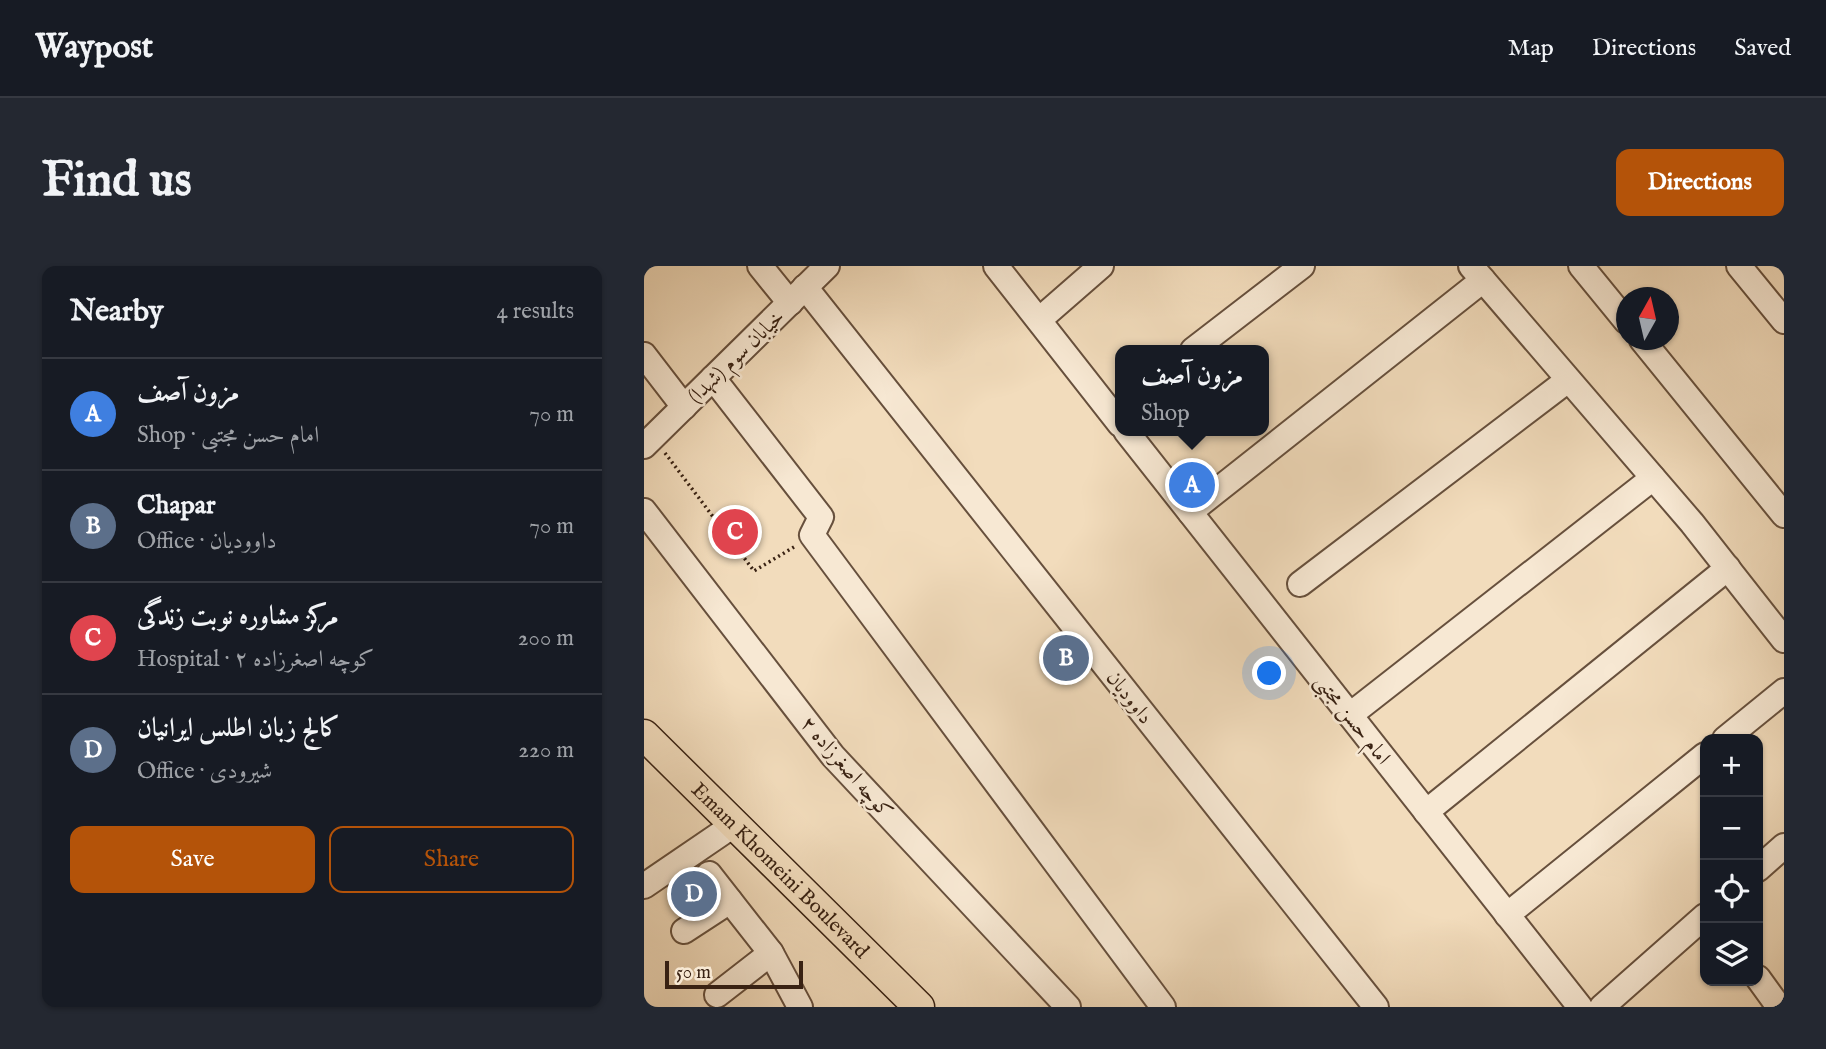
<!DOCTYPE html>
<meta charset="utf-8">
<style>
:root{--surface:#171b24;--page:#242831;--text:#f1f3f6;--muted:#9ea1a6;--line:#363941;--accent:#b45309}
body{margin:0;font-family:"IM FELL English",Amiri,serif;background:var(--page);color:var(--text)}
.controls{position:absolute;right:21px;bottom:21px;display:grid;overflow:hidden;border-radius:14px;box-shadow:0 2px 5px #0004}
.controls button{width:63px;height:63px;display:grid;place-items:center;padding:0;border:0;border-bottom:2px solid var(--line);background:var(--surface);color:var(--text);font:35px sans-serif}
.compass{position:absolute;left:972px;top:21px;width:63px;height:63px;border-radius:50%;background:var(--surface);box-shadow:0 2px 5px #0004;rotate:8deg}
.scale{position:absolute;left:21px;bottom:18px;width:138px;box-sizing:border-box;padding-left:7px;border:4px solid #392213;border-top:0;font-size:19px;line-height:24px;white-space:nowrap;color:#392213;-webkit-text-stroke:5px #f7e8d3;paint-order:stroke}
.you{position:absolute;left:626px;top:408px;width:24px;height:24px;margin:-18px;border:5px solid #fff;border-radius:50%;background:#1a73e8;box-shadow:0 0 0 10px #1a73e833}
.badge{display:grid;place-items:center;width:46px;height:46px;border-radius:50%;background:var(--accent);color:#fff;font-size:23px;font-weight:700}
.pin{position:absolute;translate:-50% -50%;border:4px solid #fff;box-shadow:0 2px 7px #0006}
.popup{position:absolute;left:471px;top:79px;width:154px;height:91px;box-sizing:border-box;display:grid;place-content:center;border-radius:14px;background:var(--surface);filter:drop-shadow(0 2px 5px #0005);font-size:23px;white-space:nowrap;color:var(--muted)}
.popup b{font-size:26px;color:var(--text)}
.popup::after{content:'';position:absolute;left:50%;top:100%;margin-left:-14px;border:14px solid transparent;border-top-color:var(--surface)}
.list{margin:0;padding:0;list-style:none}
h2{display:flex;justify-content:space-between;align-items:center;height:91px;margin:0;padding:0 28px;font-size:30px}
h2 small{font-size:23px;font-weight:400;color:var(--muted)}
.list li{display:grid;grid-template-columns:46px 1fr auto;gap:21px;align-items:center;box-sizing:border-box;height:112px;padding:0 28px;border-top:2px solid var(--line)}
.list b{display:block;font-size:26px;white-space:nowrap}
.list p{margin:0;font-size:23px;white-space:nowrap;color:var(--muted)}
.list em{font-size:23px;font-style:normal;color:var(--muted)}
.actions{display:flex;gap:14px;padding:21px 28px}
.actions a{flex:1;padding:16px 0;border:2px solid var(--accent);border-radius:14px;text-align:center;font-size:24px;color:var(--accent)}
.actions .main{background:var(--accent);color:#fff}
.icon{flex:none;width:38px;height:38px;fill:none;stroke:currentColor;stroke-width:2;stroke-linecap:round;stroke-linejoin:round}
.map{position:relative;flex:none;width:1140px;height:741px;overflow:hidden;border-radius:14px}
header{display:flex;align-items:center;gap:42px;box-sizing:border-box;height:98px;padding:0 35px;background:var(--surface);border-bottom:2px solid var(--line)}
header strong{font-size:33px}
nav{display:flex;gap:38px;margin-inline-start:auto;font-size:24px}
.intro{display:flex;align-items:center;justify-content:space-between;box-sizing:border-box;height:168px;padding:0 42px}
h1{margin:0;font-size:49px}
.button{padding:18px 32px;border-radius:14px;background:var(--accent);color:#fff;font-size:24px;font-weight:700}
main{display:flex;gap:42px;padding:0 42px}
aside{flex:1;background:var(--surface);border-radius:14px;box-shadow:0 2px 5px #0004}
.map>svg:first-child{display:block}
</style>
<header>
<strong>Waypost</strong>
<nav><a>Map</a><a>Directions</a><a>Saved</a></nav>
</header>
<div class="intro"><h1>Find us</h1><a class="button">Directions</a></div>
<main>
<aside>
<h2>Nearby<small>4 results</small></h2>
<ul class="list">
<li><span class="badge" style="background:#3f7fe0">A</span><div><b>مزون آصف</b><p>Shop · امام حسن مجتبی</p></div><em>70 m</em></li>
<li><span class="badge" style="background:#5c6f8a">B</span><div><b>Chapar</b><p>Office · داوودیان</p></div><em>70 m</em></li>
<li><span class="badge" style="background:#e0444e">C</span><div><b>مرکز مشاوره نوبت زندگی</b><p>Hospital · کوچه اصغرزاده ۲</p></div><em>200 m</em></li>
<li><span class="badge" style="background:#5c6f8a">D</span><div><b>کالج زبان اطلس ایرانیان</b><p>Office · شیرودی</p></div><em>220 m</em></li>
</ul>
<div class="actions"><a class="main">Save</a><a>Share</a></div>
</aside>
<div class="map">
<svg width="1140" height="741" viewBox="0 0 1140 741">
<rect width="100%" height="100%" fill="#f2dcbc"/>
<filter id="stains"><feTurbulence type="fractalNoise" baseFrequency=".00286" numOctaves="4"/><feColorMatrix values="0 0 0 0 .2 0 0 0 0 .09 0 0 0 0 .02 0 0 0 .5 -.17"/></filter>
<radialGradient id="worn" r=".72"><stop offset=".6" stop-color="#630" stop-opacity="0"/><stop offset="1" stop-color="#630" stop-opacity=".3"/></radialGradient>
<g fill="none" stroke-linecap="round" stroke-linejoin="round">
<!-- minor casing -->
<g stroke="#67503d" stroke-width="28">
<g id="minor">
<path d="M116 0 146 37"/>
<path d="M352 0 476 158"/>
<path d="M827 0 1048 257 1140 374"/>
<path d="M937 0 982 55"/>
<path d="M1095 0 1140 55"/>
<path d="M161 21 732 741"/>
<path d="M395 54 457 0"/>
<path d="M998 74 1140 249"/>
<path d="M549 84 658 0"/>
<path d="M0 89 40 141"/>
<path d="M69 112 177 251 168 269 519 741"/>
<path d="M482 165 936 741"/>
<path d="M0 180 183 0"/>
<path d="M0 245 189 490 424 741"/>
<path d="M546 246 839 14"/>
<path d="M656 318 924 114"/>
<path d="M706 449 1009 212"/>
<path d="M1081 473 1140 425"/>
<path d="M782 546 1084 302"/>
<path d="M1114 603 1140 580"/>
<path d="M65 608 127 687 156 741"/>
<path d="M0 620 91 558"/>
<path d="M863 649 1061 489"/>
<path d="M40 665 86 635"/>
<path d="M1114 712 1135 741"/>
<path d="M73 729 127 687"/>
<path d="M958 741 1061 650"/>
</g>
</g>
<!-- major casing -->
<g stroke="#392213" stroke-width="33">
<g id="major">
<path id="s1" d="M0 469 275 741"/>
</g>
</g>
<!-- path -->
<path stroke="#392213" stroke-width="3.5" stroke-dasharray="2 3.5" stroke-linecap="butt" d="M21 187 110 305 150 281"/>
<!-- minor -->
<use href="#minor" stroke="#f7e8d3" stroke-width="24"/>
<!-- major -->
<use href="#major" stroke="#f2dcbc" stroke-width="30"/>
</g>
<g text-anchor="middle" stroke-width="5" stroke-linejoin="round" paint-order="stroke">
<!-- street labels -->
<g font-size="21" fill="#392213" stroke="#f7e8d3">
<text transform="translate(92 90) rotate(-44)" y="7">خیابان سوم (شهدا)</text>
<text transform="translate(486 431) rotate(52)" y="7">داوودیان</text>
<text transform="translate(709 453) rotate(52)" y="7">امام حسن مجتبی</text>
<text transform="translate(203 501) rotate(49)" y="7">کوچه اصغرزاده ۲</text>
<text dy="7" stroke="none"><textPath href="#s1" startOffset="192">Emam Khomeini Boulevard</textPath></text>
</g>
</g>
<rect width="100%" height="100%" filter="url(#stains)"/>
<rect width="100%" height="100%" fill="url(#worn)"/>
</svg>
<div class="controls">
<button>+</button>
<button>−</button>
<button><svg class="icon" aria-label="locate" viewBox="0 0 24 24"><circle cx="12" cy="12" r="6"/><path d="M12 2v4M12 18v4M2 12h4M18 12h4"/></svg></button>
<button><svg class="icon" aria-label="layers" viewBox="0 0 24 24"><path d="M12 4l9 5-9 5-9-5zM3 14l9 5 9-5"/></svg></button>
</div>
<svg class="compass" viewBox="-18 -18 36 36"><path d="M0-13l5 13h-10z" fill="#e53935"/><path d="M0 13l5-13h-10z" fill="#9ea1a6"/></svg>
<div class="scale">50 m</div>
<div class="you"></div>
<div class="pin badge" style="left:548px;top:219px;background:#3f7fe0">A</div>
<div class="popup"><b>مزون آصف</b>Shop</div>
<div class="pin badge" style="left:422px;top:392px;background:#5c6f8a">B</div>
<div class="pin badge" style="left:91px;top:266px;background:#e0444e">C</div>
<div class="pin badge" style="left:50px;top:628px;background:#5c6f8a">D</div>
</div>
</main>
